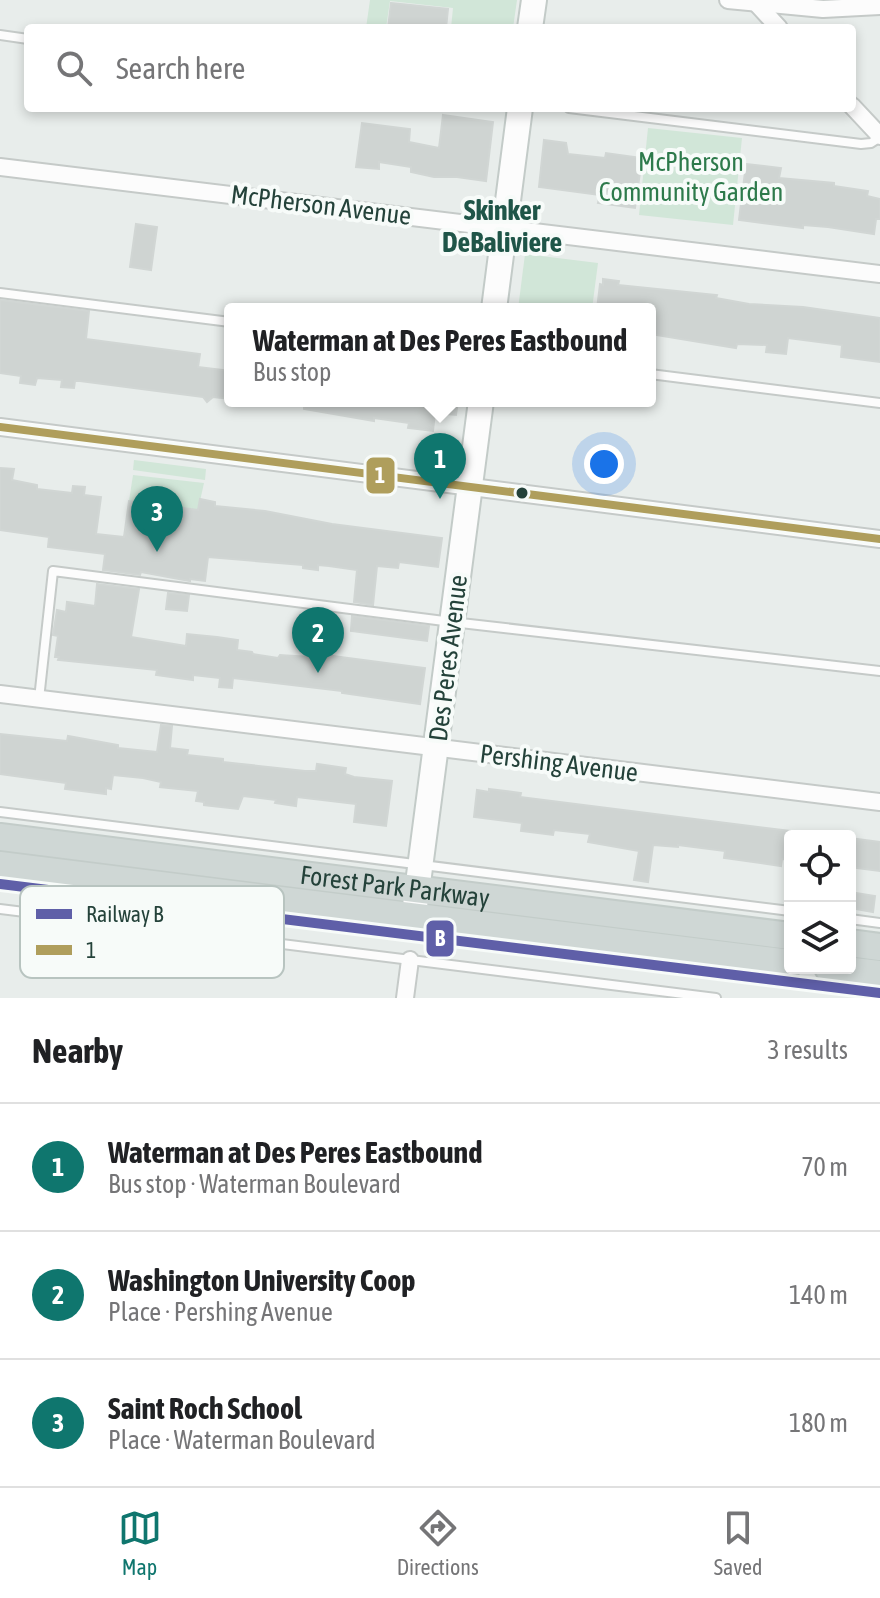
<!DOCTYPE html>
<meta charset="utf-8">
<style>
:root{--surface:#fff;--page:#f2f2f2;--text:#202124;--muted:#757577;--line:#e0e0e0;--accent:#0f766e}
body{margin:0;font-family:"Asap Condensed",sans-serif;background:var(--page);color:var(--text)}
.controls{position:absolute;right:24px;bottom:24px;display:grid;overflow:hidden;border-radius:8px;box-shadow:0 4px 12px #0003}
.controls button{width:72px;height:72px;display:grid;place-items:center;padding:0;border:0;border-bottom:2px solid var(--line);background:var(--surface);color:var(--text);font:40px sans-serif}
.you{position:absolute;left:604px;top:464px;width:28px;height:28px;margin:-20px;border:6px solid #fff;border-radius:50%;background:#1a73e8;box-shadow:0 0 0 12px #1a73e833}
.badge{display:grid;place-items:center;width:52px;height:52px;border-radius:50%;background:var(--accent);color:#fff;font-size:26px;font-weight:700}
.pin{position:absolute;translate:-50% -66px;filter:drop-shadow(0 2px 4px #0008)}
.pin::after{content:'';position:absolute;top:42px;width:28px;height:24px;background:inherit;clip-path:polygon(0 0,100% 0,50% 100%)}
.popup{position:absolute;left:224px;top:303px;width:432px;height:104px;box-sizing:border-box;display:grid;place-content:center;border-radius:8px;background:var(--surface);filter:drop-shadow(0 2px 6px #0005);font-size:26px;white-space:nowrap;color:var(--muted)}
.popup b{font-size:30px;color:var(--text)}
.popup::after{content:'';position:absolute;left:50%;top:100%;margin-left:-16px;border:16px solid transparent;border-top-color:var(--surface)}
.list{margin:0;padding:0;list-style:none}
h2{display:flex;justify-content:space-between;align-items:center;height:104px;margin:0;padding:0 32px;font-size:34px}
h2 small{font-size:26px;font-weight:400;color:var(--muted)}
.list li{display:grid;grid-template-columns:52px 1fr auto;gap:24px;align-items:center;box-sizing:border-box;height:128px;padding:0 32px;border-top:2px solid var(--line)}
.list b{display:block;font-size:30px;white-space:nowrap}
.list p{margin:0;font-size:26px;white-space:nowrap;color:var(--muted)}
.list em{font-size:26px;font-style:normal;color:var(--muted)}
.icon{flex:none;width:44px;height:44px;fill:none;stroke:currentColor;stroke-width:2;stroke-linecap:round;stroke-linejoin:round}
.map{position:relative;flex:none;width:880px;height:998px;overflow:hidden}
.search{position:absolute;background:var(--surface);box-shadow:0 4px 12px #0003;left:24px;right:24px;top:24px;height:88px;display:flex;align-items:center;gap:20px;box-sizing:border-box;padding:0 28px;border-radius:8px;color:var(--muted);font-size:30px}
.sheet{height:488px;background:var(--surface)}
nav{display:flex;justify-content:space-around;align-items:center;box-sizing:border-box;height:112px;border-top:2px solid var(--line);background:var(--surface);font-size:22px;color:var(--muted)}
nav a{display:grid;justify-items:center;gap:4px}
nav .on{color:var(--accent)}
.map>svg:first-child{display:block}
</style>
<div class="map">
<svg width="880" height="998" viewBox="0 0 880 998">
<rect width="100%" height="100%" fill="#e8edeb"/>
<!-- green -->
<g fill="#d1e6d8">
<path d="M370 0H517L513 28H451L453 8 390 1 386 28H366Z"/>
<path d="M648 128 742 138 733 225 639 215Z"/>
<path d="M525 254 598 263 592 309H518Z"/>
<path d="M134 460 206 469 205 480 133 470Z"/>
<path d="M133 475 204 483 198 510 129 501Z"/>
</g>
<!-- building -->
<g fill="#cfd4d2" stroke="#d1d6d4" stroke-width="2">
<path d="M391 3 448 9 446 28H388Z"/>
<path d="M443 115 493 122 486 181 457 177H434L411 172V167L379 162V169L356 167 362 123 410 129 409 142 439 148Z"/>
<path d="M544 140 566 143 568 154 605 158 606 153 642 158 635 208 598 203 600 195 539 187Z"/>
<path d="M746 164 781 168 779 178 834 183V186L868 191 867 196 880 199V219H876L874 234 828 227 803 225V228L739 220Z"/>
<path d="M136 224 157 227 151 270 130 267Z"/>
<path d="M603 279 619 281 618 285 717 295 716 298 749 304 803 307 880 318V362L841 357 842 345 788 338 786 354 766 352 767 345 737 344 736 348 650 334V309H597L600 284 603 285Z"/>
<path d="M0 300 89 311 86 339 200 354 198 367 230 371V399L213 397 207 402 203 397 80 381H75L74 388 61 387 62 380 37 378 35 385 20 383 21 376 0 373Z"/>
<path d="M304 401H458L456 415 435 413 433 431 408 428 409 423 374 418V421L304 409Z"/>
<path d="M0 468 14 469 12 480 37 485V489L72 493 73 486 85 487 84 495 101 497 96 534 124 537 129 501 198 510 200 499 215 502V506L265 511 332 524 442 538 438 567 399 562 398 568 377 566 373 605 354 602 357 570 329 566 318 565V570L303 568V565L208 557 205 581 190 579V581L141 572 140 575 103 570 105 554 48 547 49 537 0 530Z"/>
<path d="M97 584 139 589 131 637 186 646 187 634 217 637 238 640 237 650 252 652 253 654 278 658 280 655 310 657 311 653 425 668 420 704 342 693V691L233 678 232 688 219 687 220 678 193 675V680L156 675 157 670 58 660 59 657H55L58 636 53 635 57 610 66 612 67 602 95 606Z"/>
<path d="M168 593 189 595 187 611 166 609Z"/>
<path d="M352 616 429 626 427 641 351 631Z"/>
<path d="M161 725 172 726 170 748 188 750 187 755 223 759V762L305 771H316L317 764 346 768 345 774 354 777 392 781 386 826 354 822 356 804 297 797 296 806 275 803 276 800 243 796 238 809 204 805V802L196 801 198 791 160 787 161 782 143 778 113 775 111 789 106 788V794L65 789 66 783 0 774V734L67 741 68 736 118 745V748L157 752Z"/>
<path d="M489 789 521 793 520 797 790 831V860L782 859 781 866 724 858 725 851 678 845V847L653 845 648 882 634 880 639 851 588 842 590 834 554 830 553 835 521 831 522 823 474 817 477 790 489 792Z"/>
<path d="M850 838 880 842V871L850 867Z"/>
<path d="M850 892 875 896 873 912 850 908Z"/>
</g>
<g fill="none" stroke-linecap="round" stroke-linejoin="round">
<!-- lane casing -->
<g stroke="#c5cac8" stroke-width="12">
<g id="lane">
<path d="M0 35 28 39"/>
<path d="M569 108 861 144 871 143 880 137"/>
<path d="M0 293 230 322"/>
<path d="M650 374 880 403"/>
<path d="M39 699 53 571 452 622 880 671"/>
<path d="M0 812 790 911"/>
<path d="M0 909 716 998"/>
<path d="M850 919 880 923"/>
</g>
</g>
<!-- street casing -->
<g stroke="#c5cac8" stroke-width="20">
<g id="street">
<path d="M728 0 823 9 880 6"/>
<path d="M757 4 779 28"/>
<path d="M852 106 880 136"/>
<path d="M0 167 880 274"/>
<path d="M0 427 880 539"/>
<path d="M0 694 880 802"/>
<path d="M405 998 410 960"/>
</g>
</g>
<!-- secondary casing -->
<g stroke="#c3cbc8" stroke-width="28">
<g id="secondary">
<path d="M530 28 534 0"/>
<path d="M494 309 520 108"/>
<path d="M415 906 481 401"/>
</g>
</g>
<!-- primary casing -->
<g stroke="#c3ccc9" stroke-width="30">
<g id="primary">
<path id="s1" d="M0 837 790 936"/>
<path d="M0 865 790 963"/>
<path d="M850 943 880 947"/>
<path d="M828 968 880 974"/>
</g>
</g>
<!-- lane -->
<use href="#lane" stroke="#fcfcfc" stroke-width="8"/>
<!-- street -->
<use href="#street" stroke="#fcfcfc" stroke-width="16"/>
<!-- secondary -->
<use href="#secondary" stroke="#fcfcfc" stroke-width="24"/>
<!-- primary -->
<use href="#primary" stroke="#cfd7d5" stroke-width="26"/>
<!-- bus-1 casing -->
<g stroke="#f7fbf9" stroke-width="14">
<path id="bus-1" d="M0 427 880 539"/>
</g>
<!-- bus-1 -->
<use href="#bus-1" stroke="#af9e5c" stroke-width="8"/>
<!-- rail-1 casing -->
<g stroke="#f7fbf9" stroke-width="16">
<path id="rail-1" d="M0 884 880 993"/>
</g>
<!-- rail-1 -->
<use href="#rail-1" stroke="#5f5fa8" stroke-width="10"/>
</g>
<!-- markers -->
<circle fill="#24423a" stroke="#f7fbf9" stroke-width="3" cx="522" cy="493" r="7"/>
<g text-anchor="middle" stroke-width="8" stroke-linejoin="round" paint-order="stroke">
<!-- park labels -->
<g font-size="26" fill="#2d7a4b" stroke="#f7fbf9">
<text x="691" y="171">McPherson<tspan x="691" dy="30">Community Garden</tspan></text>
</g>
<!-- street labels -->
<g font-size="26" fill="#24423a" stroke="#f7fbf9">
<text transform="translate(321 205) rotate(7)" y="9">McPherson Avenue</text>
<text transform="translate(448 658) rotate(-83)" y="9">Des Peres Avenue</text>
<text transform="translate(559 763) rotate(7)" y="9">Pershing Avenue</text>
<text dy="9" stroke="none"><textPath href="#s1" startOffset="398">Forest Park Parkway</textPath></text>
</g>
<!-- neighbourhood labels -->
<g font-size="28" font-weight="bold" fill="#1f5548" stroke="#f7fbf9">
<text x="502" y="220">Skinker<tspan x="502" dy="32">DeBaliviere</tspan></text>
</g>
</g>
<!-- legend -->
<rect x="20" y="886" width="264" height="92" rx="12" fill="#f7fbf9" stroke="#b8c4c0" stroke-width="2"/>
<rect x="36" y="909" width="36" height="10" fill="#5f5fa8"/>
<rect x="36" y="945" width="36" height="10" fill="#af9e5c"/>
<g font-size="22" fill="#24423a">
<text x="86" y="922">Railway B</text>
<text x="86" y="958">1</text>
</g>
<g stroke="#f7fbf9" stroke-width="3">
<rect x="365" y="456" width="31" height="39" rx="8" fill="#af9e5c"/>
<rect x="425" y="919" width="30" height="39" rx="8" fill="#5f5fa8"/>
</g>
<g font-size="22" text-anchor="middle" font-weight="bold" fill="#fff">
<text x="380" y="483">1</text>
<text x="440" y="946">B</text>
</g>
</svg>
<div class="controls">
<button><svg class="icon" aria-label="locate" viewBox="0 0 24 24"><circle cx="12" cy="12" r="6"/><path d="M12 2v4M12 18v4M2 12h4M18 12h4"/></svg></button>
<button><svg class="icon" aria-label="layers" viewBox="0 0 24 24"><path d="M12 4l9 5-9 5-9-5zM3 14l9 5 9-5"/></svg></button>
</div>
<div class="you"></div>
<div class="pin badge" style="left:440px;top:499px">1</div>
<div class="popup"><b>Waterman at Des Peres Eastbound</b>Bus stop</div>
<div class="pin badge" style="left:318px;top:673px">2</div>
<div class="pin badge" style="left:157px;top:552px">3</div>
<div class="search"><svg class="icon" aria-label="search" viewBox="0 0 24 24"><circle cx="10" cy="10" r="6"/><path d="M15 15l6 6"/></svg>Search here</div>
</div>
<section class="sheet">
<h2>Nearby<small>3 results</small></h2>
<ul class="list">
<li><span class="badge">1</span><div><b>Waterman at Des Peres Eastbound</b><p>Bus stop · Waterman Boulevard</p></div><em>70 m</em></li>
<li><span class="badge">2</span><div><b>Washington University Coop</b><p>Place · Pershing Avenue</p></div><em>140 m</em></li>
<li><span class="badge">3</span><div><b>Saint Roch School</b><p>Place · Waterman Boulevard</p></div><em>180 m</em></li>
</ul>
</section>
<nav>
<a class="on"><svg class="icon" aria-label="map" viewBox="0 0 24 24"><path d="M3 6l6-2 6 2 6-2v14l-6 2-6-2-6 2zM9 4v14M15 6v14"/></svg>Map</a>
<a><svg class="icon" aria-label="directions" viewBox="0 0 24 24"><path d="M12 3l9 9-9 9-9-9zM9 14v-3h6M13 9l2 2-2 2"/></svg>Directions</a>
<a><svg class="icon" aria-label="saved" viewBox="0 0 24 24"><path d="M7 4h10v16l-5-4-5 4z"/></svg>Saved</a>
</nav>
